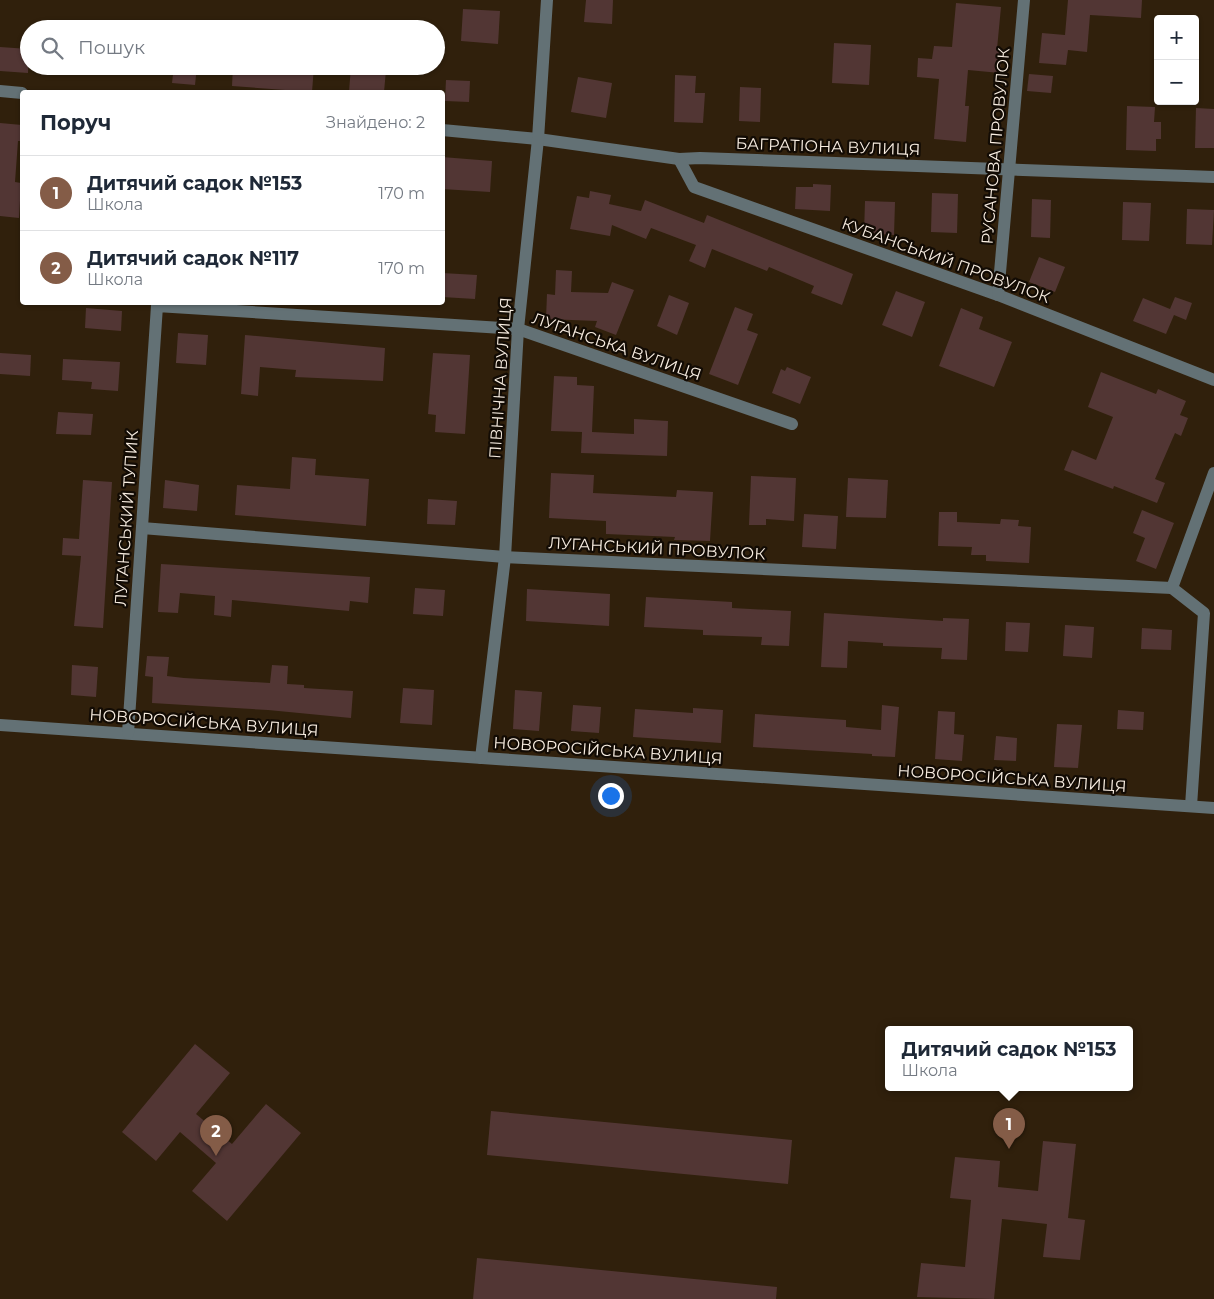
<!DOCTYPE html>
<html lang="uk">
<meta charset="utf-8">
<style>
:root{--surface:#fff;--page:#f6f6f7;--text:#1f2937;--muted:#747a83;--line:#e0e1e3;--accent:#845c47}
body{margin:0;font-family:Montserrat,sans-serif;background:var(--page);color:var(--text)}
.controls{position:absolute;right:15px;top:15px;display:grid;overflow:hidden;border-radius:5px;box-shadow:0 1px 4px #0004}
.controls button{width:45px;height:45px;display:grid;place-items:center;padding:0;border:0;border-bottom:1px solid var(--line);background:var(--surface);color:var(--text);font:25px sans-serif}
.you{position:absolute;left:610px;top:795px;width:18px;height:18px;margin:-12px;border:4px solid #fff;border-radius:50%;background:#1a73e8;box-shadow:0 0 0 8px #1a73e833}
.badge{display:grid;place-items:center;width:32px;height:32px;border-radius:50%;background:var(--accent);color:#fff;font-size:16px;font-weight:700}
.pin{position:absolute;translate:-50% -41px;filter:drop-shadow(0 1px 2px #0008)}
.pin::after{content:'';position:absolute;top:26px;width:18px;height:15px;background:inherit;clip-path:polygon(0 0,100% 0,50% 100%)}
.popup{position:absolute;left:885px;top:1026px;width:248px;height:65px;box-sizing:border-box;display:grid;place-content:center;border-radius:5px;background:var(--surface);filter:drop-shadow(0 1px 4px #0005);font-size:16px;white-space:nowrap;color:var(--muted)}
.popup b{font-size:19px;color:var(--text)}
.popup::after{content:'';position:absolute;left:50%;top:100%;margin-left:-10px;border:10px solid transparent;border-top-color:var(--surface)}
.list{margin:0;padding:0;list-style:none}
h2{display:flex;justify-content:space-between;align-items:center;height:65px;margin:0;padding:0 20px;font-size:21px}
h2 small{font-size:16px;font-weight:400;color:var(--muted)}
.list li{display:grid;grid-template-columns:32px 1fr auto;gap:15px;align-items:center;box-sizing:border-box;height:75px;padding:0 20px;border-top:1px solid var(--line)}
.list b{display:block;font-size:19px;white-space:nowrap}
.list p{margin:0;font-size:16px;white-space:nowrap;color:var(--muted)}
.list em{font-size:16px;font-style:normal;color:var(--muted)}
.icon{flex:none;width:28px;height:28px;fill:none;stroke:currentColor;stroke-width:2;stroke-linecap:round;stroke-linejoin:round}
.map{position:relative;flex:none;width:1214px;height:1299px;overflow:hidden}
.search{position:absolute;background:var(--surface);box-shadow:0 1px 4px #0004;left:20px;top:20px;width:425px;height:55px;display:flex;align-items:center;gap:12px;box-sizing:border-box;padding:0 18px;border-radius:28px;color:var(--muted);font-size:19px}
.panel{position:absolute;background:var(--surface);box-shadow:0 1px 4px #0004;left:20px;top:90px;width:425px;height:215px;border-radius:5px}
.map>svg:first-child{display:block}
</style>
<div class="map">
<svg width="1214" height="1299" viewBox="0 0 1214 1299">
<rect width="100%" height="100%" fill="#30200c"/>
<!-- building -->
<g fill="#523634">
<path d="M586 0H613L612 24 584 22Z"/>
<path d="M1068 0H1142L1141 18 1090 15 1087 52 1068 50 1066 65 1039 63 1042 33 1065 35Z"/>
<path d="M956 3 1001 7 997 49H1002L1000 73 968 70 965 106H969L966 142 934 139 939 79 917 77 918 58 932 59 934 46 952 47Z"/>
<path d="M463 9 500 11 498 44 461 41Z"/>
<path d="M834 43 871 45 869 85 832 83Z"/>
<path d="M0 47 29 49 28 73 0 71Z"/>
<path d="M174 66H197L195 85 172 83Z"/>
<path d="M233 66H314L312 92 232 86Z"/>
<path d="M351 66H374V69L386 70 384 92H349Z"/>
<path d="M1029 74 1053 76 1051 93 1027 91Z"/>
<path d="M675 75 696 76 695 93H705L703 123 674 122Z"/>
<path d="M578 77 612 83 606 118 571 112Z"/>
<path d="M446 80 470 81 469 102 445 101Z"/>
<path d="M740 87 761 88 760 122 739 121Z"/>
<path d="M1127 106 1155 107 1154 122H1161V139H1156V151L1126 150Z"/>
<path d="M1196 108 1214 109V148H1195Z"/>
<path d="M0 123 22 125V141H18L15 182 21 183 19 218 0 216Z"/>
<path d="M442 157 492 161 490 192 442 189Z"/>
<path d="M813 184 831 185 830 211 795 209 796 187H813Z"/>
<path d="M590 191 611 195 609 204 641 211 645 200 704 223 707 215 853 274 842 305 811 293 814 286 769 267 767 271 712 249 705 268 689 261 696 245 651 228 646 239 612 225 610 236 570 229 577 196 589 198Z"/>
<path d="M932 193 958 194 957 233 931 232Z"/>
<path d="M1032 199 1051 200 1050 238 1031 237Z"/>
<path d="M865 201 895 202 894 235 864 233Z"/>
<path d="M1123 202 1151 203 1149 241 1122 240Z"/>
<path d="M1187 209 1214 210 1212 245 1186 244Z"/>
<path d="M1039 257 1065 267 1055 292 1029 282Z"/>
<path d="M556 270 572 271 571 292 608 293 612 282 634 290 616 335 595 327 597 321 546 319 547 294 555 295Z"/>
<path d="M442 273 477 275 475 299 442 297Z"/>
<path d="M896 291 925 302 912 337 882 325Z"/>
<path d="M669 295 689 303 677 335 657 326Z"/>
<path d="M1175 297 1192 303 1186 320 1174 315 1166 334 1133 321 1143 298 1170 309Z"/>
<path d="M735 307 753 314 747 330 758 334 738 385 709 374Z"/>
<path d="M86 308 122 311 121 331 85 328Z"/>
<path d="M961 308 983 317 979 329 1012 342 994 387 939 366Z"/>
<path d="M178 333 208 335 206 365 176 363Z"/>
<path d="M245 335 385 348 383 381 295 377 296 370 260 367 258 396 241 394Z"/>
<path d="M0 353 31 355 30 376 0 374Z"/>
<path d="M433 353 470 355 465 434 435 432 436 415 428 414Z"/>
<path d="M63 359 120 362 118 391 91 389 92 382 62 380Z"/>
<path d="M787 367 811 377 800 404 772 393 781 369 785 371Z"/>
<path d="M1101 372 1156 394 1158 389 1186 401 1180 415 1188 418 1181 436 1175 433 1155 479 1165 483 1157 503 1114 486 1113 489 1064 470 1072 450 1096 460 1113 417 1088 407Z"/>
<path d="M554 376 577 377V385L594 386 592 432 634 434V419L668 421 667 456 581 453 582 432 551 431Z"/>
<path d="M58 412 93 414 91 435 56 434Z"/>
<path d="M292 457 316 459 315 475 369 479 366 526 235 515 237 485 290 489Z"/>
<path d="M551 473 594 475 593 493 676 497 677 490 713 492 710 541 674 540 675 537 606 534V521L549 518Z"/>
<path d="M751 476 796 478 794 521 766 519V525H749Z"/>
<path d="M848 478 888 480 886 518 846 517Z"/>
<path d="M83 480 112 482 103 628 74 626 81 556 62 555 63 538 79 539Z"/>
<path d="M165 480 199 485 197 511 163 508Z"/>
<path d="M428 499 457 501 455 525 427 524Z"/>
<path d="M1142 510 1174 523 1156 569 1136 561 1145 538 1133 533Z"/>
<path d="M939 512H957V522L1000 524 1001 519 1019 520 1018 526 1031 527 1029 563 986 561V555H971L972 547 938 546Z"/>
<path d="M804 514 838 516 836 549 802 547Z"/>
<path d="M161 564 370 577 368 603 350 601 349 611 232 600 231 617 214 615 215 596 180 593 178 613 158 612Z"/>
<path d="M415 588 445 590 443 616 413 614Z"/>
<path d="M527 589 610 594 609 626 526 621Z"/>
<path d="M646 597 732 602V608L791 611 789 646 761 645 762 637 703 635V630L644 627Z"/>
<path d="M824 613 943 621V618L969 619 967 660 941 659 942 648 883 646V643L848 641 847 668 821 667Z"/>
<path d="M1006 622 1030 623 1028 652 1005 651Z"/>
<path d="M1065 625 1094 627 1092 658 1063 656Z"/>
<path d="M1142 628 1172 630 1171 650 1141 649Z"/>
<path d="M147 656 169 657 167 676 184 678 270 683 272 665 288 666 287 684 304 685V688L353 691 351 718 268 710 152 703 153 677 145 676Z"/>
<path d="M72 665 98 667 96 697 71 695Z"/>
<path d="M403 688 434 690 432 725 400 723Z"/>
<path d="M515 690 542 692 539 731 513 729Z"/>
<path d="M573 705 601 707 599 733 571 731Z"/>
<path d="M882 705 899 707 895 757 872 756V754L753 747 755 714 846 720V727L881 730Z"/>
<path d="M693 708 723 710 721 743 633 737 635 709 693 713Z"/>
<path d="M1118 710 1144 712 1143 730 1117 729Z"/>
<path d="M938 711 955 712 954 734 964 735 962 761 935 759Z"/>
<path d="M1057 724 1082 725 1078 768 1054 767Z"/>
<path d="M996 736 1017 738 1016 761 994 760Z"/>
<path d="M195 1044 230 1073 196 1114 232 1144 266 1104 301 1133 227 1221 192 1191 216 1163 180 1132 156 1161 122 1132Z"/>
<path d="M491 1111 792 1140 788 1184 487 1155Z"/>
<path d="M1043 1141 1076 1144 1068 1218 1085 1220 1080 1260 1043 1257 1047 1224 1002 1219 994 1299 917 1297 921 1263 965 1267 971 1200 950 1198 955 1157 1000 1161 998 1187 1038 1191Z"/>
<path d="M477 1258 777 1287 776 1299H473Z"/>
</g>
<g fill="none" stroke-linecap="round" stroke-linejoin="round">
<!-- minor -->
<g stroke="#637175" stroke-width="12">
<path d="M0 91 22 93"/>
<path d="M442 130 538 139 679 159 700 158 1214 177"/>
<path d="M679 159 694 187 998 295 1214 380"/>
<path d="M998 295 1024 0"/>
<path d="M142 528 505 557 1172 588"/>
<path d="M1172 588 1204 613 1191 806"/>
<path d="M1172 588 1214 473"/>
<path d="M0 725 1214 808"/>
<path d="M128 733 157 306 518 329 792 424"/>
<path d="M481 758 505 557 518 329 538 139 547 0"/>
</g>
</g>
<g text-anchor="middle" stroke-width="4.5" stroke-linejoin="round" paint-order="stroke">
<!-- street labels -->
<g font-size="16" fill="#f9eee2" stroke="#120b04">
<text transform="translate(828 146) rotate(2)" y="6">БАГРАТІОНА ВУЛИЦЯ</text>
<text transform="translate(995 146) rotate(-85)" y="6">РУСАНОВА ПРОВУЛОК</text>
<text transform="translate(946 260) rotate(20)" y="6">КУБАНСЬКИЙ ПРОВУЛОК</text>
<text transform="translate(617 346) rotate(19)" y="6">ЛУГАНСЬКА ВУЛИЦЯ</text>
<text transform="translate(500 378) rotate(-86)" y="6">ПІВНІЧНА ВУЛИЦЯ</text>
<text transform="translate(126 518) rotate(-86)" y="6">ЛУГАНСЬКИЙ ТУПИК</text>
<text transform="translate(657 548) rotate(3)" y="6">ЛУГАНСЬКИЙ ПРОВУЛОК</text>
<text transform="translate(204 722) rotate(4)" y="6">НОВОРОСІЙСЬКА ВУЛИЦЯ</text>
<text transform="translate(608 750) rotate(4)" y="6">НОВОРОСІЙСЬКА ВУЛИЦЯ</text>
<text transform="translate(1012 778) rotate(4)" y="6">НОВОРОСІЙСЬКА ВУЛИЦЯ</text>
</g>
</g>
</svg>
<div class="controls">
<button>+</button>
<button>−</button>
</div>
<div class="you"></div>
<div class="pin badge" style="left:1009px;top:1149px">1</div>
<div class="popup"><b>Дитячий садок №153</b>Школа</div>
<div class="pin badge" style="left:216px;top:1156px">2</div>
<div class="search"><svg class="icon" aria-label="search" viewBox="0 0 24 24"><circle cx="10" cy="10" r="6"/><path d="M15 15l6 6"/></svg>Пошук</div>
<section class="panel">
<h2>Поруч<small>Знайдено: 2</small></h2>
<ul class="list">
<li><span class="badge">1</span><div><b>Дитячий садок №153</b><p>Школа</p></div><em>170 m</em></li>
<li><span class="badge">2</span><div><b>Дитячий садок №117</b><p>Школа</p></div><em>170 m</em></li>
</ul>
</section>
</div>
